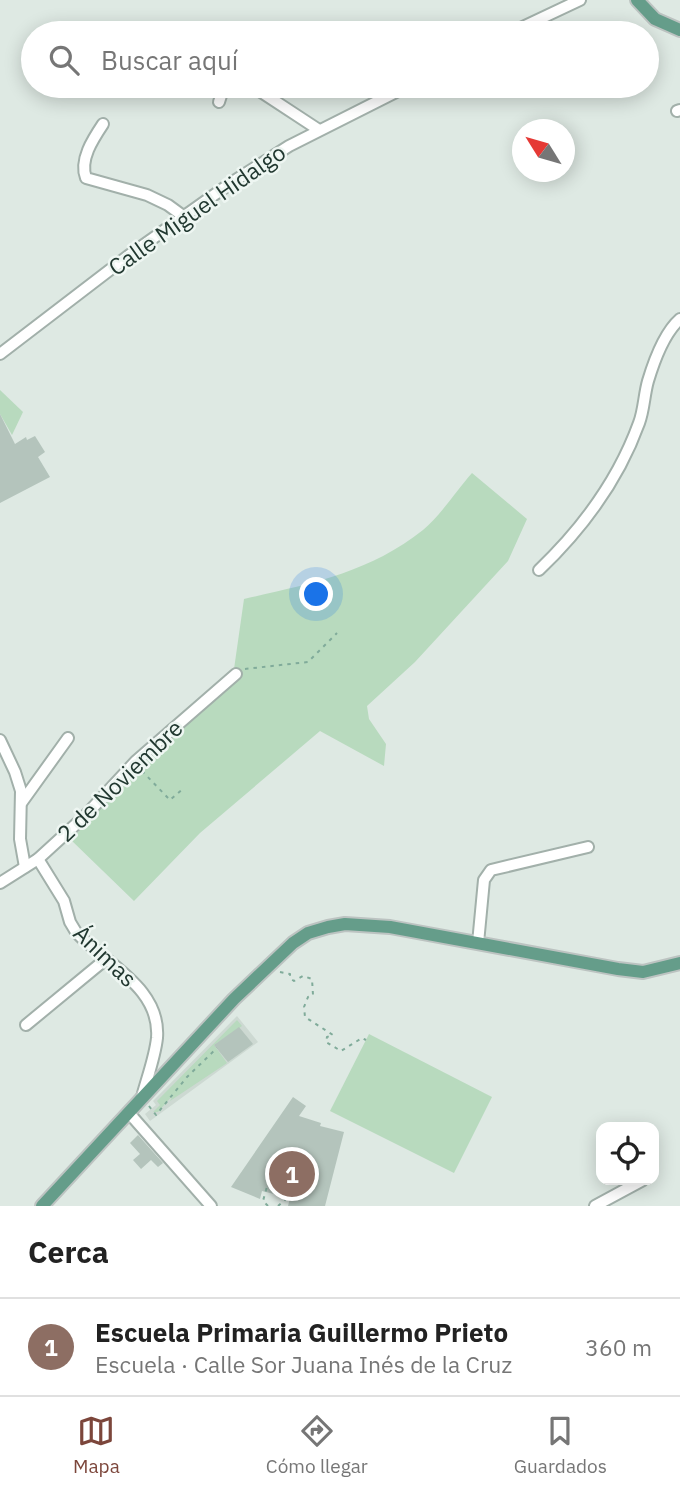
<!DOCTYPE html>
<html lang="es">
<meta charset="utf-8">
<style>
:root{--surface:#fff;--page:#f2f2f2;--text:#222;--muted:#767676;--line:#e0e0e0;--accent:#7c463b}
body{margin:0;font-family:"IBM Plex Sans",sans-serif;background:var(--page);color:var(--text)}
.controls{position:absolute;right:21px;bottom:21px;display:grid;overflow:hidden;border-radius:14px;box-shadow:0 4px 18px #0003}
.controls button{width:63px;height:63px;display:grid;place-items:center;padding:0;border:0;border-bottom:2px solid var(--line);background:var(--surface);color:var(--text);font:35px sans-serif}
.compass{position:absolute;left:512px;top:119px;width:63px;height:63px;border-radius:50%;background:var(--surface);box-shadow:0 4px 18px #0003;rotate:307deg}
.you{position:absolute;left:317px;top:595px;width:24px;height:24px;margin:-18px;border:5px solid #fff;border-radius:50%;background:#1a73e8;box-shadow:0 0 0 10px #1a73e833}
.badge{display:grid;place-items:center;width:46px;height:46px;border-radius:50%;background:var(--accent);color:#fff;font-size:23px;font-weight:700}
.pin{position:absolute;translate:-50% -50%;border:4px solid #fff;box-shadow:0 2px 7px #0006}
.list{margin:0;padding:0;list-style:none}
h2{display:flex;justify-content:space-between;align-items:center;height:91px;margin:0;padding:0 28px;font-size:30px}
h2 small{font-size:23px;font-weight:400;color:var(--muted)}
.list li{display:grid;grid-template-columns:46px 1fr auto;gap:21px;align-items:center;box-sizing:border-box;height:98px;padding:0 28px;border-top:2px solid var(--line)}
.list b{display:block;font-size:26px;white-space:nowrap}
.list p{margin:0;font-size:23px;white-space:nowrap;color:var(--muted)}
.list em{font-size:23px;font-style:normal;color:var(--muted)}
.icon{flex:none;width:38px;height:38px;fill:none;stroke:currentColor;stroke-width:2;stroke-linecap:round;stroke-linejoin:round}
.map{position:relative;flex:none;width:680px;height:1206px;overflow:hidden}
.search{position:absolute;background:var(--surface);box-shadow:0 4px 18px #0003;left:21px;right:21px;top:21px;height:77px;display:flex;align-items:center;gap:18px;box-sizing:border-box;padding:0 24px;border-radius:38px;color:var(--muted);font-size:26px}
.sheet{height:189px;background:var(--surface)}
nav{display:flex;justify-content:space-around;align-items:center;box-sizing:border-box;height:98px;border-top:2px solid var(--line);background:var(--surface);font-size:19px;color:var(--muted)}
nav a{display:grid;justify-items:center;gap:4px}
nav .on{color:var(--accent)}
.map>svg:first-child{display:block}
</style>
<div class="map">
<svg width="680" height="1206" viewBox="0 0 680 1206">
<rect width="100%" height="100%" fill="#dee9e3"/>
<!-- built -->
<path fill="#cdd9d2" d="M237 1016 258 1042 150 1121 145 1114 156 1105 153 1101Z"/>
<!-- green -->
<g fill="#b8dabe">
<path d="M0 390 23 412 12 435 0 414Z"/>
<path d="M472 473 527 519 508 561 415 662 367 706 369 719 386 744 384 766 320 731 200 833 134 901 71 840 138 766 239 678 234 669 244 599C309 584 369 573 423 530 440 516 457 490 472 473Z"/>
<path d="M237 1020 242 1026 214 1045 227 1063 170 1101 173 1095 158 1112H153L160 1105 157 1101Z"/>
<path d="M369 1034 492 1097 454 1173 330 1111Z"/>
</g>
<!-- building -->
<g fill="#b4c4bc">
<path d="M0 414 15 444 26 437 27 440 35 436 45 452 38 457 50 477 0 503Z"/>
<path d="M239 1027 253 1044 228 1062 214 1045Z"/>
<path d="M293 1097 306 1106 299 1116 321 1123 320 1126 344 1132 325 1206H288L290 1198 262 1191 260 1199 231 1187Z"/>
<path d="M138 1135 163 1163 158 1167 151 1160 141 1169 133 1160 140 1154 130 1143Z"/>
</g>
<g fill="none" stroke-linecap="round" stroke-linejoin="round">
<!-- minor casing -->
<g stroke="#a2b0aa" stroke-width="14">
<g id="minor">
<path d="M510 33 580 0"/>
<path d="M252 86 319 130"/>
<path d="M219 102 224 86"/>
<path d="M677 111 680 110"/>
<path d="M103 124C93 139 79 160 86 178L147 195 168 205 183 216"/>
<path d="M0 354 128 256 231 183 289 146 408 86"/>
<path d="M539 570C583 528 618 481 639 423 644 410 644 395 648 381 654 361 664 333 680 319"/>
<path d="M0 740 15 772 21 791 20 839 25 867"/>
<path d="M22 802 68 738"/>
<path d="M38 859 64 901 70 922 76 932C105 964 161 987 157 1038 155 1057 147 1078 142 1097"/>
<path d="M0 883 38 859 85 816 136 761 236 674"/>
<path d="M478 943 484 880 491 870 588 847"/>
<path d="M26 1025 106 959"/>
<path d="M129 1113 211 1206"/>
<path d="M595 1206 643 1180"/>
</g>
</g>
<!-- major casing -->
<g stroke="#bcc3c1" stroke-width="16">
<g id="major">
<path d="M637 0 655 19 680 30"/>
<path d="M42 1206 234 999 293 943 308 933 328 927 345 924 390 927 618 969 643 972 680 963"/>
</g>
</g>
<!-- path -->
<g stroke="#80ab9a" stroke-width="2" stroke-dasharray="3.5 5" stroke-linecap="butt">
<path d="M245 669 308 662 337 633"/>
<path d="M142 771 170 800 184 788"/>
<path d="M280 972 290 974V978L294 981 303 976 312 979 313 995 308 997 304 1007 305 1017 333 1035 327 1037 326 1042 341 1051 362 1038 366 1040"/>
<path d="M149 1106 156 1115 187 1077 217 1048"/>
<path d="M268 1206 263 1201 274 1161"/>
<path d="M278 1206 286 1199"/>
</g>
<!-- minor -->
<use href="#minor" stroke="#fff" stroke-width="10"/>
<!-- major -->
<use href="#major" stroke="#659d8a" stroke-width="12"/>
</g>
<g text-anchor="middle" stroke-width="5" stroke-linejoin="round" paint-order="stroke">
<!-- street labels -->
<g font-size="23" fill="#213830" stroke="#eef6f2">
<text transform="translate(197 210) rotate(-35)" y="8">Calle Miguel Hidalgo</text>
<text transform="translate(120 781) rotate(-44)" y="8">2 de Noviembre</text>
<text transform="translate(105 956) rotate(44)" y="8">Ánimas</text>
</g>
</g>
</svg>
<div class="controls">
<button><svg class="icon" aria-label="locate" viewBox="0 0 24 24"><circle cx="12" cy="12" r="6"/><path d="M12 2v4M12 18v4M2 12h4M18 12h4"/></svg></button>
</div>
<svg class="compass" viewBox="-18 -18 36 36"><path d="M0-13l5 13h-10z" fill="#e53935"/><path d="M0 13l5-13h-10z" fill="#767676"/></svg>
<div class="you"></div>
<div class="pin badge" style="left:292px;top:1174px;background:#8d6e63">1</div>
<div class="search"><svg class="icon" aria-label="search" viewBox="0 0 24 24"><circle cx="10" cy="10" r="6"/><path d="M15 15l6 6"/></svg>Buscar aquí</div>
</div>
<section class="sheet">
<h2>Cerca<small></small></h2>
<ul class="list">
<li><span class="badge" style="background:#8d6e63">1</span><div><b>Escuela Primaria Guillermo Prieto</b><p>Escuela · Calle Sor Juana Inés de la Cruz</p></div><em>360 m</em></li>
</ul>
</section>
<nav>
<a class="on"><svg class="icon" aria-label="map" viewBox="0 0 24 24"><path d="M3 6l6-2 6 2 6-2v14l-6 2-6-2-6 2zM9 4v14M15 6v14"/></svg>Mapa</a>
<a><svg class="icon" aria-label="directions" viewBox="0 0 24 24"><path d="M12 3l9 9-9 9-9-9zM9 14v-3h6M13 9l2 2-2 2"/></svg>Cómo llegar</a>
<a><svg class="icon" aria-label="saved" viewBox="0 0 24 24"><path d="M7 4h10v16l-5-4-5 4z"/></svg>Guardados</a>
</nav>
